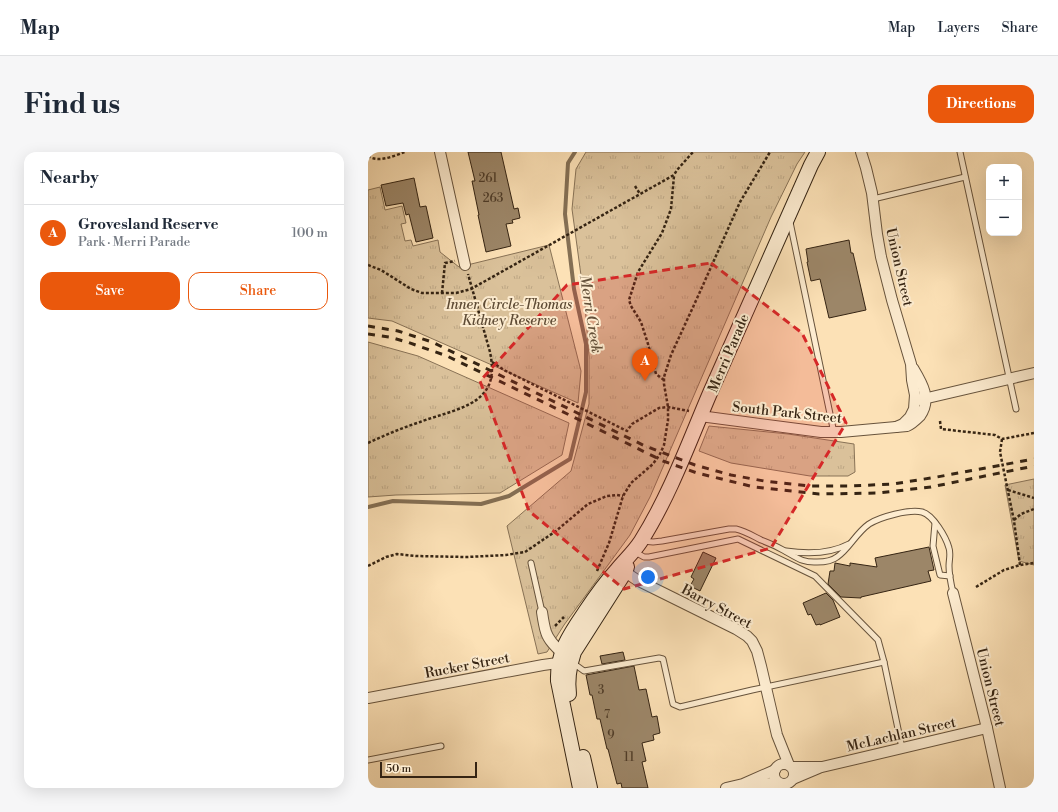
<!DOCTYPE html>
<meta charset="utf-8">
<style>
:root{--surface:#fff;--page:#f6f6f7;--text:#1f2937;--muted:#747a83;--line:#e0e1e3;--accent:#ea580c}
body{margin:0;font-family:"Libre Bodoni",serif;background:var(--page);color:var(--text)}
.controls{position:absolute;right:12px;top:12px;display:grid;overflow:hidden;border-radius:8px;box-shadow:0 4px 16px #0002}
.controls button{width:36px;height:36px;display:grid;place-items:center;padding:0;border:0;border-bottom:1px solid var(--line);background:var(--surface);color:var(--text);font:20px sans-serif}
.scale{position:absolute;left:12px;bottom:10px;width:97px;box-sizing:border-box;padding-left:4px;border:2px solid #352413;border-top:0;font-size:11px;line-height:14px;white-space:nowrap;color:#352413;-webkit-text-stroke:3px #fdecd0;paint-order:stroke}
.you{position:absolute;left:280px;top:425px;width:14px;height:14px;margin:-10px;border:3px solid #fff;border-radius:50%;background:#1a73e8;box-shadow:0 0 0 6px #1a73e833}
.badge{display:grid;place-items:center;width:26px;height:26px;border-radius:50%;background:var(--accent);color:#fff;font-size:13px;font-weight:700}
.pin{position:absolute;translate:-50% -33px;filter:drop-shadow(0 1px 2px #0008)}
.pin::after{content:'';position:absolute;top:21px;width:14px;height:12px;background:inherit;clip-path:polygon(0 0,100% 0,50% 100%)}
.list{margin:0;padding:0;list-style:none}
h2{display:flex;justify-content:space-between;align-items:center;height:52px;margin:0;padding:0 16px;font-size:17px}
h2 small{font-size:13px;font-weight:400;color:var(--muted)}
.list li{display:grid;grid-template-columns:26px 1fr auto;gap:12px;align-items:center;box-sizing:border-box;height:56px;padding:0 16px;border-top:1px solid var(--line)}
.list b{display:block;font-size:15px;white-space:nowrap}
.list p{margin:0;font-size:13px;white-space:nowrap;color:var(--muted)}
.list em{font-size:13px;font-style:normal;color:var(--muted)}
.actions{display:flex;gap:8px;padding:12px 16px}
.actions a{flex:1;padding:9px 0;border:1px solid var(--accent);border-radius:12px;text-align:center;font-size:14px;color:var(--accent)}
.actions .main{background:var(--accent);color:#fff}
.map{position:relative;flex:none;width:666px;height:636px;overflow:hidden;border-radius:12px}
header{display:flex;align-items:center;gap:24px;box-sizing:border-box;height:56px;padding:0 20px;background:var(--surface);border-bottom:1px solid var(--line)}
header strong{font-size:19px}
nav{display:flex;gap:22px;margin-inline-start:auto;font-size:14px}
.intro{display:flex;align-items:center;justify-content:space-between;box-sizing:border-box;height:96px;padding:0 24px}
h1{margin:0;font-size:28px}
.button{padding:10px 18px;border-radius:12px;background:var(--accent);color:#fff;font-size:14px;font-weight:700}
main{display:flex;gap:24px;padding:0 24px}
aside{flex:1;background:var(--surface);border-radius:12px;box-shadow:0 4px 16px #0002}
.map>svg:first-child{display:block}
</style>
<header>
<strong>Map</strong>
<nav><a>Map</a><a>Layers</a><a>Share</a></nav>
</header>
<div class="intro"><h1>Find us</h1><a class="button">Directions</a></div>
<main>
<aside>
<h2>Nearby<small></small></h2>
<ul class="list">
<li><span class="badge">A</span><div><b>Grovesland Reserve</b><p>Park · Merri Parade</p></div><em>100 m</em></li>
</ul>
<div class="actions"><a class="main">Save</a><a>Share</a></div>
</aside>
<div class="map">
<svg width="666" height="636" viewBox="0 0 666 636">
<defs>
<pattern id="grass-tufts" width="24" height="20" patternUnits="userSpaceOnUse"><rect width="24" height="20" fill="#dac19a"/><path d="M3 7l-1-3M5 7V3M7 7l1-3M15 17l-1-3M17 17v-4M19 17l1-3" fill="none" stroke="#bca684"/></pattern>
</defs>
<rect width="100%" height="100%" fill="#fce1b6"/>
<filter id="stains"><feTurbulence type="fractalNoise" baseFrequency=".005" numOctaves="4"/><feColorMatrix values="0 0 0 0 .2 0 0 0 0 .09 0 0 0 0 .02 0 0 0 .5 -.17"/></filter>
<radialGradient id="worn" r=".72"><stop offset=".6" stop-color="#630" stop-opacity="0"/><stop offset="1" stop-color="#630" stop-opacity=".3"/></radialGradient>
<!-- grass -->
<g fill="url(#grass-tufts)" stroke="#887256">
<path d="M218 0H437L429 12 403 65 282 345 262 383 196 473 179 500 170 502 139 374 203 319 221 252V205L217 153 204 57 208 17Z"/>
<path d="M12 35 17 58 34 54 38 71 33 72 37 89 43 88 45 94 70 88 72 100 91 115 181 93 213 219 210 251 24 169 0 166V38Z"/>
<path d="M0 190 50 204 201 271 194 303 132 341 28 343 0 345Z"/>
<path d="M341 274 420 282 486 292 487 320 480 324H442L363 311 331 299Z"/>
<path d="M666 327V413L651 409 637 333Z"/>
</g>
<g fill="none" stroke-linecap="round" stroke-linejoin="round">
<!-- stream -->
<path stroke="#846f54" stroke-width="4" d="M0 355 25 349 113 352 141 344 202 307 218 240V192L206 137 197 62 200 11 207 0"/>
</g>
<!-- building -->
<g fill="#9c8668" stroke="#352413">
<path d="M100 0H133L146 57 150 56 152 66 144 68 145 71 138 72 143 94 118 100 110 63H111L104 29H107Z"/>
<path d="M46 26 52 55 58 54 65 86 48 90 41 62 38 63 35 51 18 54 13 33Z"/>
<path d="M481 88 483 101H485L498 158 461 166 452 127 443 129 439 110H440L438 97Z"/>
<path d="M561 395 566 418 560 419 563 429 493 445V446L473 445 460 432 462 419H466L467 411 482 414V411L509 415 507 406Z"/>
<path d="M335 400 348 406 332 439 322 434 326 427 323 425Z"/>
<path d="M458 441 465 448 472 465 452 473V472L448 473 443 462 440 463 435 451Z"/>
<path d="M255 500 257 508 234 512 232 504Z"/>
<path d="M266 514 271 538 278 537 284 565 289 564 292 581 285 583 286 588 274 591 278 609 274 610 280 636H254L253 631 249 632 240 597H239L232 567H229L224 543H222L218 523Z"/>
</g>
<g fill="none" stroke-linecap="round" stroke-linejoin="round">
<!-- service casing -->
<g stroke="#67533c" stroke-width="7">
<g id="service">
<path d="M592 0 648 257"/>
<path d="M505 47 597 25"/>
<path d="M422 70 466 281"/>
<path d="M567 371 565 394 572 423 582 424"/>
<path d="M275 389 285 390 294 389 361 377H368C377 379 385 384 393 388 401 391 408 394 415 398 428 405 434 411 449 410 456 410 464 409 469 405 481 397 488 381 501 372 512 365 541 357 554 360 565 363 578 385 581 396 583 402 581 408 581 414 581 423 583 432 585 441"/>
<path d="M418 399C438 402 462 402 481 392"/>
<path d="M267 400 276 405H281L370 387 447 424 510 488 516 510 534 596"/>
<path d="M163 411 174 460"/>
<path d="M205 511 216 519 291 506 295 507 305 552 312 555 384 538 516 510"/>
<path d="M0 608 73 594"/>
</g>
</g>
<!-- minor casing -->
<g stroke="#67533c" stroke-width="12">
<g id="minor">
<path d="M72 0 97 113"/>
<path d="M493 0 498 16 504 41 509 82 513 105 524 148 543 212 544 228 547 243 546 257 542 265 535 272 528 275"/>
<path d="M551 248 666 221"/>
<path d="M332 264 453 280H473L539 274C544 272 548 268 552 264 564 247 554 231 545 216"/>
<path d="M257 420 269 428 368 477 379 484 384 489 389 499 393 514 409 583 421 613"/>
<path d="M585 441 619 576 632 636"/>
<path d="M174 460C175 467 176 474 178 480 181 490 191 498 198 505"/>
<path d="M0 546 175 513 197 510"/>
<circle cx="416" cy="622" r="10"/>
<path d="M424 615H454L619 576"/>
<path d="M425 627 451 616"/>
<path d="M381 632 410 631"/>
<path d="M358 636 375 632 407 618"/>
</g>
</g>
<!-- secondary casing -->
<g stroke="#352413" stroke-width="16">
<g id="secondary">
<path d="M201 542C199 527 201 515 206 500L257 420 259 415"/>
<path d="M215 605 222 636"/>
<path d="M212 636 190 529C189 500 202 482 217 460 227 445 236 432 248 419 256 409 266 400 273 389 302 343 321 290 342 241 375 165 409 89 443 13L450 0"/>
</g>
</g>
<!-- path -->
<g stroke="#352413" stroke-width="2.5" stroke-dasharray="3 2" stroke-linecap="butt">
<path d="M0 4C10 11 26 4 37 0"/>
<path d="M267 34 272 42"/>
<path d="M0 113 13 118 43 137 54 141H88L103 137 306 23 309 18 325 0"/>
<path d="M74 141 77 111 87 109"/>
<path d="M124 210 136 218 259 279 264 272 291 256 300 255 321 259"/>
<path d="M296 228 288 222 280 192 273 170 263 154 261 148 270 120 294 81 303 57 306 24"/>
<path d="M572 269 573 277 627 283 634 287 666 281"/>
<path d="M634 287 632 300 646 369 652 413"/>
<path d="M0 291C17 283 34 276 52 270 70 263 101 257 114 243 126 231 125 215 122 200L100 122"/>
<path d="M640 338 666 346"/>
<path d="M646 368 653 362 666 357"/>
<path d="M0 414 18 405 29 402 48 404 98 405 138 403 157 400 188 379 220 352 239 344 249 343 255 344"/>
<path d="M229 419 241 391 255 344 263 331 285 312 292 302 296 293 300 268V255L296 232V225L303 203 331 142 372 50 402 0"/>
<path d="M608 435 636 418 652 413 666 411"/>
<path d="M187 474 196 465"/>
</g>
<!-- service -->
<use href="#service" stroke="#fdecd0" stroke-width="5"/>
<!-- minor -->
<use href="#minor" stroke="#fdecd0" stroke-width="10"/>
<!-- secondary -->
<use href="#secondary" stroke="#fdecd0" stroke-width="14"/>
<!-- rail -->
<g stroke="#352413" stroke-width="3" stroke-dasharray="7 7" stroke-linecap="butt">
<path d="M0 174 30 179 64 190 277 294 327 313 363 323 396 329 441 334H481L525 332 569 325 666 307"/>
<path d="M0 182 21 185 39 190 79 204 177 251 295 309 329 321 386 335 451 342 510 341 563 335 666 314"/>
</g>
</g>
<!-- marked area -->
<path fill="#d62828" fill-opacity="0.2" stroke="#d62828" stroke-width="3" stroke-dasharray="8 5" stroke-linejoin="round" d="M343 111 434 181 478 271 403 396 256 437 161 359 112 229 199 133Z"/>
<g text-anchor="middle" stroke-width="4" stroke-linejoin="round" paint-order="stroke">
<!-- number labels -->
<g font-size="12" fill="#4f3c28">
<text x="120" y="30">261</text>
<text x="125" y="50">263</text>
<text x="233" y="542">3</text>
<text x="239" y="566">7</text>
<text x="243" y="587">9</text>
<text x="261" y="609">11</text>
</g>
<!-- street labels -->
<g font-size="14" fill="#352413" stroke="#fdecd0">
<text transform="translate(532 115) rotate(77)" y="5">Union Street</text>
<text transform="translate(360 201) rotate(-67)" y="5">Merri Parade</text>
<text transform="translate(419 260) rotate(6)" y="5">South Park Street</text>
<text transform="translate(349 454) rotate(28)" y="5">Barry Street</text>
<text transform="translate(99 513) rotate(-11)" y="5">Rucker Street</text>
<text transform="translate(623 535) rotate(76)" y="5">Union Street</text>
<text transform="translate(533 582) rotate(-13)" y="5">McLachlan Street</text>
</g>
<!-- park labels -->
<g font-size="14" font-style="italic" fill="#5e4b35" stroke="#fdecd0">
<text x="141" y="157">Inner Circle-Thomas<tspan x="141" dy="16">Kidney Reserve</tspan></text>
</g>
<!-- water labels -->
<g font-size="15" font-style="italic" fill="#635039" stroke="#fdecd0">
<text transform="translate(223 162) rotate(81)" y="5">Merri Creek</text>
</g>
</g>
<rect width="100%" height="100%" filter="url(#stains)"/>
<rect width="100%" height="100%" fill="url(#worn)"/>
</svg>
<div class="controls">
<button>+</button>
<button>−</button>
</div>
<div class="scale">50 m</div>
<div class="you"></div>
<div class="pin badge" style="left:277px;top:229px">A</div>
</div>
</main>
